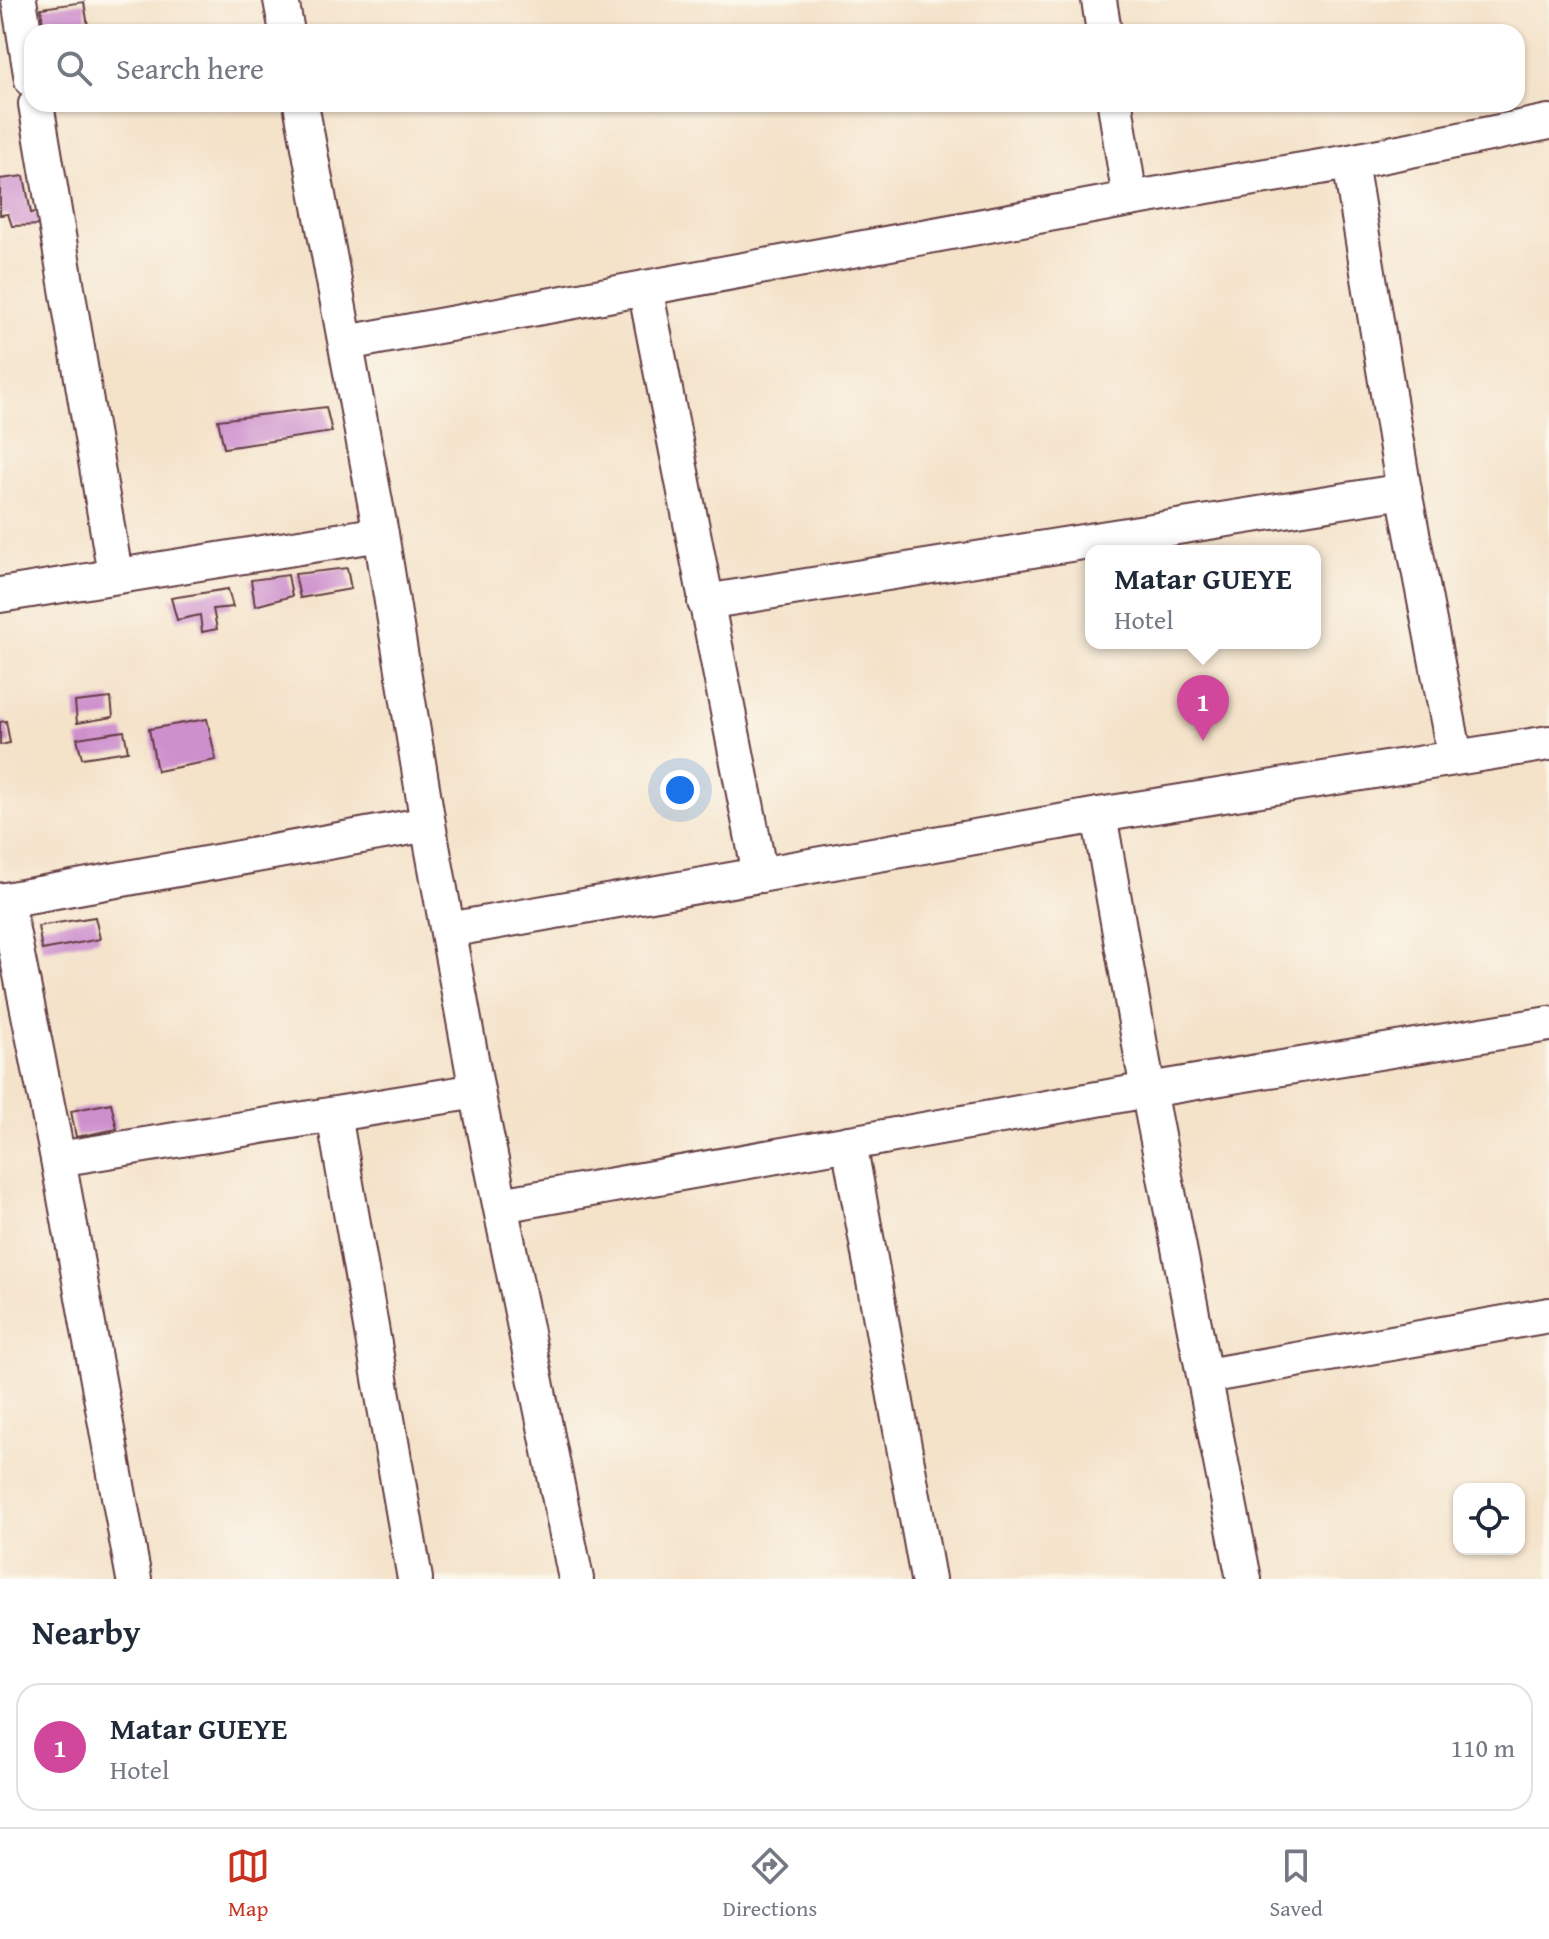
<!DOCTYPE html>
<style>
:root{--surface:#fff;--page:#f6f6f7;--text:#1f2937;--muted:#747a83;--line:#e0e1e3;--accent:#c8321e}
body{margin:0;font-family:"Gentium Book Plus",serif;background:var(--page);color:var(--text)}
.controls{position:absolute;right:24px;bottom:24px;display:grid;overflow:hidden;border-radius:16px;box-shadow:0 2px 6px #0004}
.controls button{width:72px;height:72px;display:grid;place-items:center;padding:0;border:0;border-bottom:2px solid var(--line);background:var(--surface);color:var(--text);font:40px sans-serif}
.you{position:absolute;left:680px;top:790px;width:28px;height:28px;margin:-20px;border:6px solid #fff;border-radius:50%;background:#1a73e8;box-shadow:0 0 0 12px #1a73e833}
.badge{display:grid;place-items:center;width:52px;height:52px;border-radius:50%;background:var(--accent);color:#fff;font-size:26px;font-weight:700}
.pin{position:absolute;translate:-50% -66px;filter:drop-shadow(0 2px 4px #0008)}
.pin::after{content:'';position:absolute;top:42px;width:28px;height:24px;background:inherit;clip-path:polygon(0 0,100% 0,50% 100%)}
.popup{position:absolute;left:1085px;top:545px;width:236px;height:104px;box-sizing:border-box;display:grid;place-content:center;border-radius:16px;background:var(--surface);filter:drop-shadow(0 2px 6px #0005);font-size:26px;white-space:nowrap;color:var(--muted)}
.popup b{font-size:30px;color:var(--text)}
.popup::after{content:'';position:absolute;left:50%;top:100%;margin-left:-16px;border:16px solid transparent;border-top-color:var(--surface)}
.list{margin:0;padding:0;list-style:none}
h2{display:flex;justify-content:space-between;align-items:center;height:104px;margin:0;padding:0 32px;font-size:34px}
h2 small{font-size:26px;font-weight:400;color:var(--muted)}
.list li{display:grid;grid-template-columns:52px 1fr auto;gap:24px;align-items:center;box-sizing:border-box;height:128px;margin:0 16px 16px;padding:0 16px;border:2px solid var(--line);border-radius:24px}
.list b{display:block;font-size:30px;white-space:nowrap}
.list p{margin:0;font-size:26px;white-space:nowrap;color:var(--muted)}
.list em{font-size:26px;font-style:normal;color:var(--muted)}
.icon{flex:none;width:44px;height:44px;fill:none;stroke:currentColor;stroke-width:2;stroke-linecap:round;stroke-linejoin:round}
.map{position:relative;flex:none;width:1549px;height:1579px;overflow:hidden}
.search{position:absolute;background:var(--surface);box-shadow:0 2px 6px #0004;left:24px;right:24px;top:24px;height:88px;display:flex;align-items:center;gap:20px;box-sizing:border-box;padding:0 28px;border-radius:24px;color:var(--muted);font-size:30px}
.sheet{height:248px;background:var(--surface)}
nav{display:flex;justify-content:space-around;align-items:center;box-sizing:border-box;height:112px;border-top:2px solid var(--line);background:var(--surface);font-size:22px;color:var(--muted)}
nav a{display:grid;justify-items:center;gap:4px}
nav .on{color:var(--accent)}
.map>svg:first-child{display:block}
</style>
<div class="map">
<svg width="1549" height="1579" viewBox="0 0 1549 1579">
<rect width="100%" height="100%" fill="#fbf7ec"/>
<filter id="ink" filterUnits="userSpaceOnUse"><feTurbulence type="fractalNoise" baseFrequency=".0125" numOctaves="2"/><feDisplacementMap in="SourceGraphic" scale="16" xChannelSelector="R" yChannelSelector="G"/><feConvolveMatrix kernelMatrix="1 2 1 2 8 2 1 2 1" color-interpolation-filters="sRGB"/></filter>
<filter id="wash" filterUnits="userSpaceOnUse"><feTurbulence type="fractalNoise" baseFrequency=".006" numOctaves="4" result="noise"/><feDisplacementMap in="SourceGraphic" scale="32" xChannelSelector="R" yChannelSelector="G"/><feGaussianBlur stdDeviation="1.8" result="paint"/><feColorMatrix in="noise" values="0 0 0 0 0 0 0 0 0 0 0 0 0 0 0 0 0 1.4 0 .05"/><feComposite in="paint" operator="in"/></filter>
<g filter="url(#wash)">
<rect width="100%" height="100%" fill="#f4e2c9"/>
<g id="blocks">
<!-- building -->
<g fill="#ce90cd">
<path d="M84 2 89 32H44L41 8Z"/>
<path d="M24 176 31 213 42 211 44 225 12 226 8 214 0 215V179Z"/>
<path d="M326 407 332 432 224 448 218 420Z"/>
<path d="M347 568 351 589 300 598 295 574Z"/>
<path d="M288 575 292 596 255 606 251 580Z"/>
<path d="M228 589 233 607 213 609 217 629 202 632 200 615 177 620 171 598Z"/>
<path d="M111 698 113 717 77 723 75 702Z"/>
<path d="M207 719 216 760 157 771 149 729Z"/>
<path d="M6 721 10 743 0 745V722Z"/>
<path d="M124 731 128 751 82 758 77 738Z"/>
<path d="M95 917 100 939 42 950 38 926Z"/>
<path d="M111 1103 117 1129 76 1137 71 1111Z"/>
</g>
</g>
</g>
<g filter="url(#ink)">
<use href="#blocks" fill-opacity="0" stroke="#643c43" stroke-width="2"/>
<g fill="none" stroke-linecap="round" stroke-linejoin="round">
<!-- minor casing -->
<g stroke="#643c43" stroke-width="38">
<g id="minor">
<path d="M19 0 32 80"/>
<path d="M281 0 287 32"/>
<path d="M1099 0 1104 32"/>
<path d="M36 104 115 574"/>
<path d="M301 104 381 534 428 824 477 1091 576 1579"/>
<path d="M1115 104 1130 199"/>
<path d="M1350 162 1404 491 1455 757"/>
<path d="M645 288 760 875"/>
<path d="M346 343 1130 199 1350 162 1549 122"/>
<path d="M0 595 381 534"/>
<path d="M705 602 1404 491"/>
<path d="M1099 815 1148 1090 1244 1579"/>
<path d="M6 900 58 1159 134 1579"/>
<path d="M0 901 428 824"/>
<path d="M448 930 1099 815 1549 743"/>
<path d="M334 1115 415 1579"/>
<path d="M849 1143 928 1579"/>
<path d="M58 1159 477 1091"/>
<path d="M501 1205 1148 1090 1549 1024"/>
<path d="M1206 1376 1549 1315"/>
</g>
</g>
<!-- minor -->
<use href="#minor" stroke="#fff" stroke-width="34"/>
</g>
</g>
</svg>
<div class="controls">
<button><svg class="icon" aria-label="locate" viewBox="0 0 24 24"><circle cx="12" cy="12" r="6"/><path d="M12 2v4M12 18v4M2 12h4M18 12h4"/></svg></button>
</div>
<div class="you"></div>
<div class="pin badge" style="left:1203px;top:741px;background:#d1479c">1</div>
<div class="popup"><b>Matar GUEYE</b>Hotel</div>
<div class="search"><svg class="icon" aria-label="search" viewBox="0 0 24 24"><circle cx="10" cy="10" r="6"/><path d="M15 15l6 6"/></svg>Search here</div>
</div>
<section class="sheet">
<h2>Nearby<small></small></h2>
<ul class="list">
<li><span class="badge" style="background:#d1479c">1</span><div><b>Matar GUEYE</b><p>Hotel</p></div><em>110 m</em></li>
</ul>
</section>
<nav>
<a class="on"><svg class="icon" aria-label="map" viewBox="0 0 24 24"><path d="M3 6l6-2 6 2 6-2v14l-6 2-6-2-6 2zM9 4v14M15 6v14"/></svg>Map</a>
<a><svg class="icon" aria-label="directions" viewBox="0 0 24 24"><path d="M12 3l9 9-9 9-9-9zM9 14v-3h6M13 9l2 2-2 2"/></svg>Directions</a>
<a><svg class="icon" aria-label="saved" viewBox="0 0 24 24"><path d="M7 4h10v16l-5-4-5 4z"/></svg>Saved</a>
</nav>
